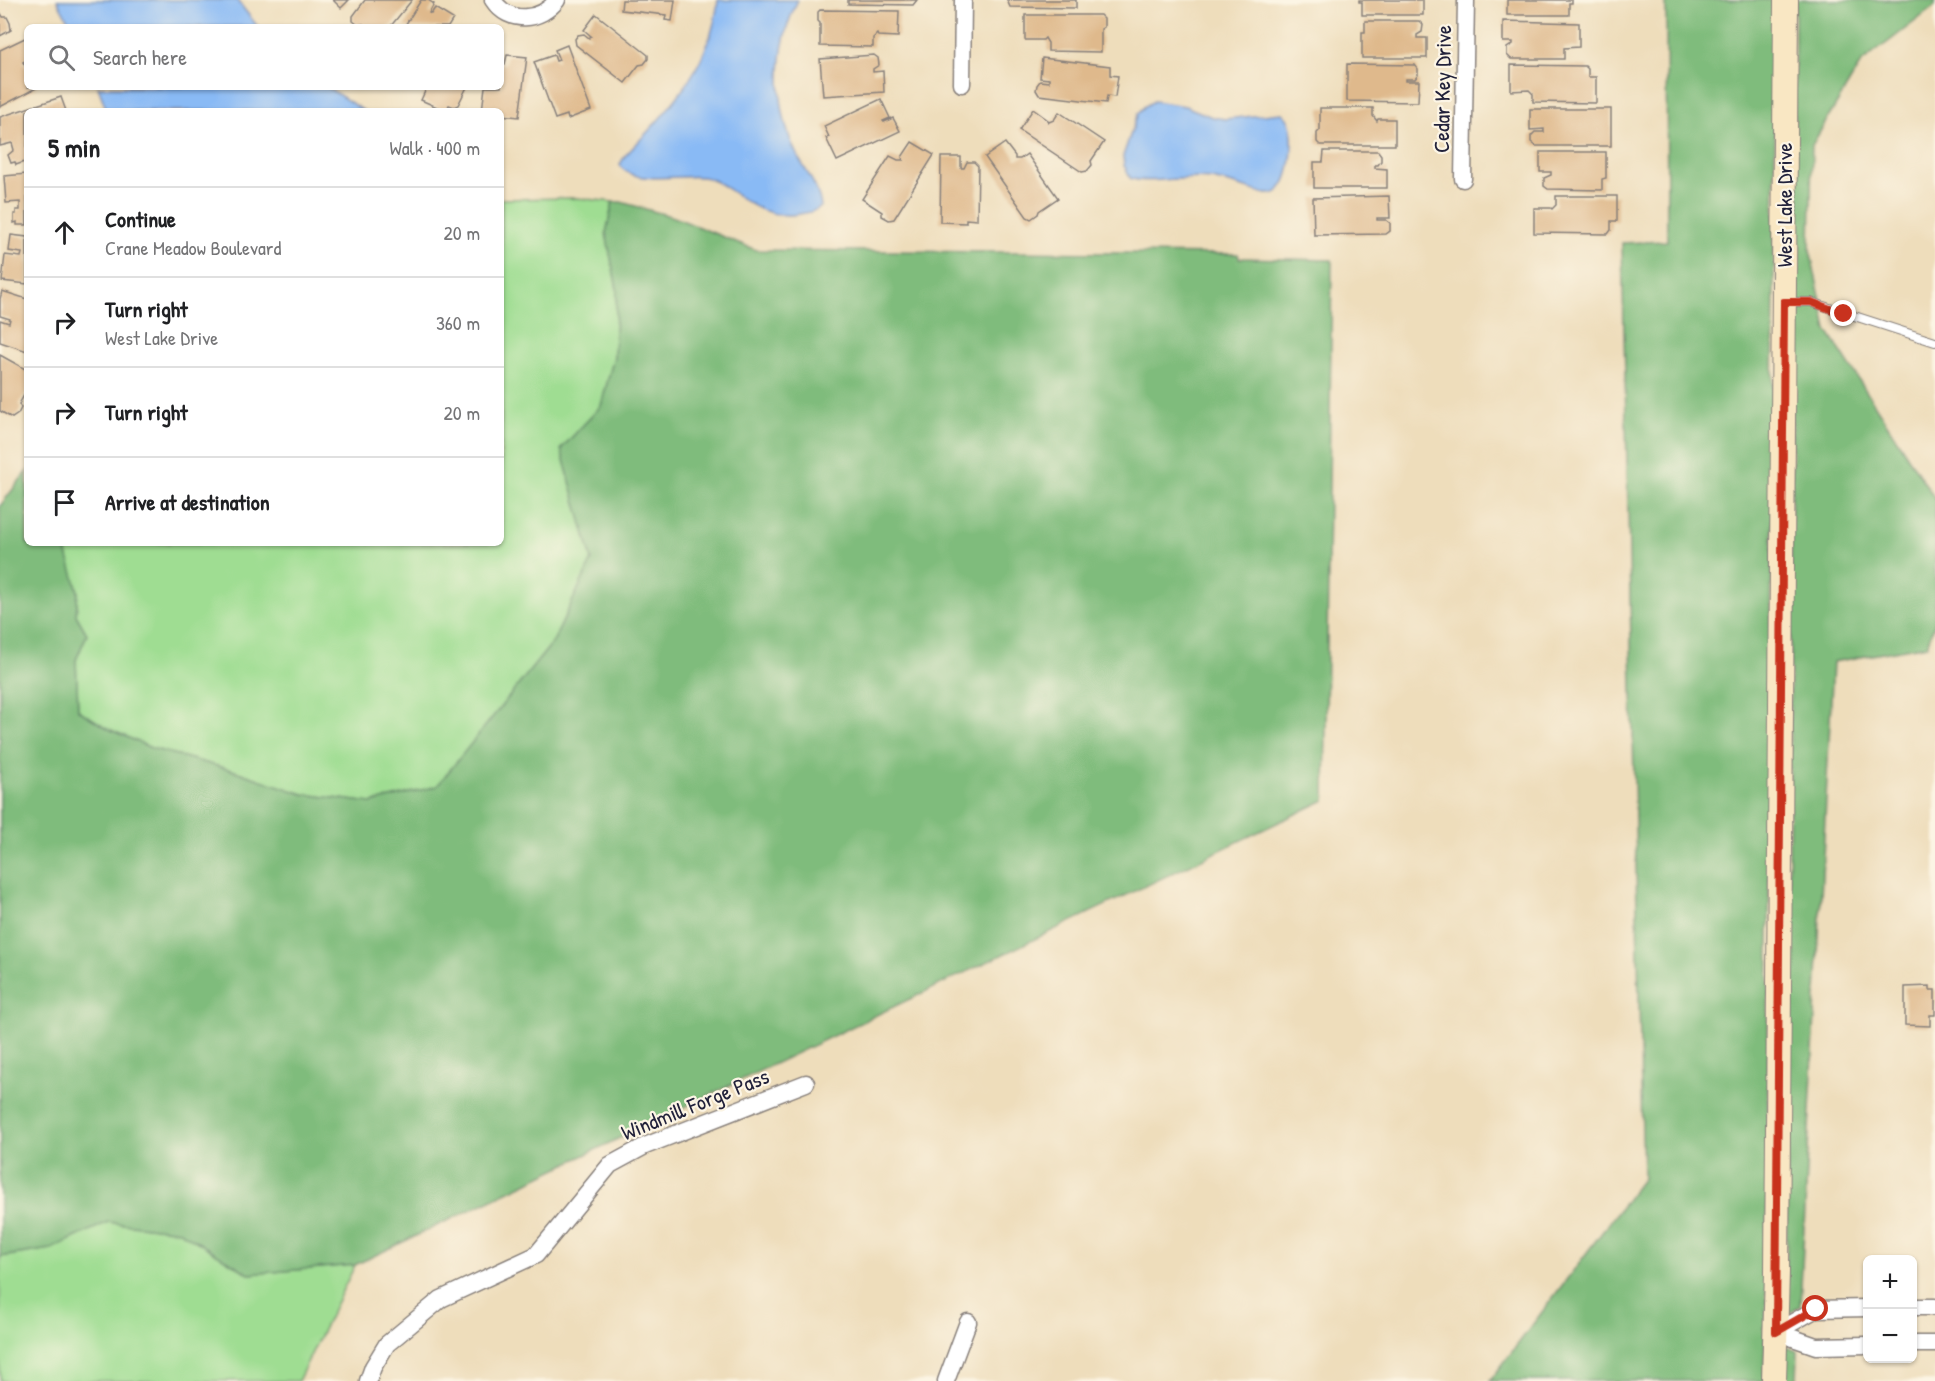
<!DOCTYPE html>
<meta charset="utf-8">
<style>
:root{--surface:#fff;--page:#f2f2f2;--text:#202124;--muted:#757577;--line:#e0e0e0}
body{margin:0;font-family:"Patrick Hand",sans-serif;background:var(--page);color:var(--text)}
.controls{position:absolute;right:18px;bottom:18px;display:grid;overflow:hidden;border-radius:9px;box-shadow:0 2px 4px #0004}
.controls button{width:54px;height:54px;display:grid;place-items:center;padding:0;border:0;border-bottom:2px solid var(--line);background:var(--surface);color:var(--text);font:30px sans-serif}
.stop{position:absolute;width:18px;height:18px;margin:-14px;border:4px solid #c8321e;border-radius:50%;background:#fff}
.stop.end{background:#c8321e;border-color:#fff;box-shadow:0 2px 6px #0008}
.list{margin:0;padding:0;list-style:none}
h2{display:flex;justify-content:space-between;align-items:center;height:78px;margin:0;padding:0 24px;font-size:26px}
h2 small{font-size:20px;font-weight:400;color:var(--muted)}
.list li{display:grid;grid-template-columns:39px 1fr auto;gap:18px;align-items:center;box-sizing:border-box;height:90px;padding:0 24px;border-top:2px solid var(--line)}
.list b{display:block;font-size:22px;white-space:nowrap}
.list p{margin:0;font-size:20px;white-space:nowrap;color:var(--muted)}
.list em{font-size:20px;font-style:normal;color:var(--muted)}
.icon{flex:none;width:33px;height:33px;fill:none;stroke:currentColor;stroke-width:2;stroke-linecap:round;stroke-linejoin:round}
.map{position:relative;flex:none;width:1935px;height:1381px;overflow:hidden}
.search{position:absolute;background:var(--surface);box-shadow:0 2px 4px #0004;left:24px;top:24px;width:480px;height:66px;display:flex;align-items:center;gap:15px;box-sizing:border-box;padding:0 21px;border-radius:9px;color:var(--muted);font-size:22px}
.panel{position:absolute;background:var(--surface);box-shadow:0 2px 4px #0004;left:24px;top:108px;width:480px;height:438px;border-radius:9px}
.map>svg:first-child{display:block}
</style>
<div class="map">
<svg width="1935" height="1381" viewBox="0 0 1935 1381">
<rect width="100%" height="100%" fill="#fcf5e5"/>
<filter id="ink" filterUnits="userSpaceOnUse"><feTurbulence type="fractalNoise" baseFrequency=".0167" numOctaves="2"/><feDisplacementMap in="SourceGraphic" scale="12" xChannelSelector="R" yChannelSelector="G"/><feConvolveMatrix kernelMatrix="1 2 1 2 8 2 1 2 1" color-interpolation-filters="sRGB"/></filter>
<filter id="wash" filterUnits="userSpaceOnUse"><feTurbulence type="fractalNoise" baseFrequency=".008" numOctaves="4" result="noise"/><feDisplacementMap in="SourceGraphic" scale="24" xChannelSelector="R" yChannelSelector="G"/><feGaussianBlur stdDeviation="1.35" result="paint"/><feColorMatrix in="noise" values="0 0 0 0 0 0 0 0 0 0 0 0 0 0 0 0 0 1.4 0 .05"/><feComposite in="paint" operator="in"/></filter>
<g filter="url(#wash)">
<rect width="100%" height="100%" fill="#edb"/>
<!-- green -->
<g fill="#9fdd92" stroke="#608066" stroke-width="1.5">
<path d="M577 198 613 202 606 233 617 289 614 357 601 406 561 449 592 560 553 642 438 786 371 803 303 794 235 771 151 748 109 729 78 710 76 660 87 634 76 615 78 591 63 545 64 543H501V199Z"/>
<path d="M108 1222 180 1231 249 1274 355 1265 298 1381H0V1257L51 1249Z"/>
</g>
<!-- forest -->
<g fill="#7fbc7c" stroke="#506f5c" stroke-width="1.5">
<path d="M1666 0H1776L1766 1325 1763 1327 1765 1333 1764 1381H1490L1643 1178 1622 243 1667 241Z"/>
<path d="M1795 0H1935V6L1861 63 1812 145 1810 250 1827 330 1935 499V622L1927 645 1833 662 1800 1306 1786 1314Z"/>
<path d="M613 202H621L674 217 756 250 1238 254 1239 258 1332 260 1325 800 355 1265 249 1274 180 1231 108 1222 51 1249 0 1257V506L27 471V543H64L78 591 76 615 87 634 76 660 78 710 109 729 151 748 235 771 303 794 371 803 437 786 553 642 592 560 561 449 601 406 614 357 617 289 606 233Z"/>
<path d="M1785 1347 1798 1351 1797 1381H1783Z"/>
</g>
<!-- water -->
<g fill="#89baf5" stroke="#566e98" stroke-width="1.5">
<path d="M57 0H237L258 27H72Z"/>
<path d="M718 0H798C774 47 774 110 798 157 807 173 819 188 821 207 814 212 807 213 799 214 771 219 750 205 728 189 720 184 713 178 703 177 683 174 631 186 620 165L624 157C668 110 711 68 718 0Z"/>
<path d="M98 87H327L364 111H107Z"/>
<path d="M1154 101 1185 106 1212 117 1225 119 1282 113C1284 115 1287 117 1288 120 1296 135 1292 178 1279 190 1275 194 1271 194 1266 194 1248 189 1229 182 1211 179 1188 175 1148 185 1130 178L1124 165 1123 156 1138 113 1145 106Z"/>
</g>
<g id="blocks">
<!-- building -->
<g fill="#dfb98c">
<path d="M333 0H349L341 8Z"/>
<path d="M365 0H412L390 27H367L363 24 358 25 353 21V16Z"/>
<path d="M421 0H428L434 4 429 13 431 14 435 8 453 19 448 27H404Z"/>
<path d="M622 0H675L672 21 665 20 666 15 621 10Z"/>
<path d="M848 0H917L913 5 848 4Z"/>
<path d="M1007 0H1076V8L1010 7Z"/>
<path d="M1359 0H1423V15H1362V2H1359Z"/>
<path d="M1507 0H1572V3H1569V15H1507Z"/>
<path d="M820 10 899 11 898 37 878 36 877 34 873 38V47L820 46V23L818 21V12Z"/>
<path d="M0 12 3 17H7L10 23 11 30 0 36Z"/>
<path d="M596 14 648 55V59L644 64 639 65 625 83 576 45 575 39 578 35 584 34 589 38 591 36 584 30Z"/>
<path d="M1025 15H1100L1104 19V27L1101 29V52L1048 51V43L1045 38 1043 40H1025Z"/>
<path d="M1365 21H1419L1423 25 1422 32 1417 35V38H1427V58H1362V32H1365Z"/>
<path d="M1503 21 1579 23V47L1564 48V59H1511L1507 55V48L1513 44V42H1503Z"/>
<path d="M27 37V60L23 62 27 69V87H38L0 107V50Z"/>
<path d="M567 45 591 110 568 119 567 115 555 119 534 62 554 55 556 61 559 60 555 50Z"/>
<path d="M507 55 527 57 519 117 501 115V111H482L485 87H501V64H505Z"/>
<path d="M874 55 878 58 879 65 873 69V72L883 71 884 92 823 96 820 59Z"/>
<path d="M1042 58 1110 66V75L1118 76 1115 97 1107 96 1106 103 1039 95 1036 90 1037 85 1040 81 1049 82V79L1040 78Z"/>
<path d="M1347 64 1415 65 1418 69V75L1415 79H1406V81H1419L1418 102 1347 101Z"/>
<path d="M1511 65 1585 66 1588 69V77H1596V103L1533 102V94L1529 90 1511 91Z"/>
<path d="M427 87H467L458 105 454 107 449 105 446 111 421 100Z"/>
<path d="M61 97 66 111H27V161L16 165 15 162 11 163 8 155 14 150 12 143 0 146V117Z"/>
<path d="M881 99 890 118 883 121 884 122 893 118 900 131 837 161 826 138 829 137 824 126Z"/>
<path d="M1320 108H1373V116L1377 121 1378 119H1395V145H1320L1317 142V133L1320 130Z"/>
<path d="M1033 109 1048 120 1049 122 1054 120 1059 112 1104 142 1091 161 1092 165 1087 171 1082 172 1019 130Z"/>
<path d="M1530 109H1611V146H1536L1531 142V136L1535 132H1544V129L1530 130Z"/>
<path d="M912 142 934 155 894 219 889 220 882 216V212L862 199 890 156 898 160H903L902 157Z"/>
<path d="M1005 143 1015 156V159H1020L1027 154 1058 198 1039 211 1038 214 1031 219 1027 217 985 157Z"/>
<path d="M1324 151H1378L1381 155V161L1378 165H1375V168L1387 169V188H1314V162H1323Z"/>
<path d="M1540 152H1606V178L1602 179V190L1548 189 1544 186V178L1551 175V172H1540Z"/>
<path d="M941 157H961V168H964L967 162H974L978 166 977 220 966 219V223L940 222Z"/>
<path d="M27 174V225H17V222L14 223V214H16V210H20V202L6 203 4 176Z"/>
<path d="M1389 196 1390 218H1377V220H1386L1390 223V231L1386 234 1314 235 1313 198Z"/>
<path d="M1556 196H1617V221H1611V230L1608 234 1534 233V208H1551L1552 209 1556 205Z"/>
<path d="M11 235 27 237V284L2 281 5 255 21 257 22 253 9 251Z"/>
<path d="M2 291 27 299V351L0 342V320L9 323 10 319 0 316V299Z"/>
<path d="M0 355 27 370V390L19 404 21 408 18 414 12 418 0 411Z"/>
<path d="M1930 986V990H1935V1015H1930V1026L1905 1025V987Z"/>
</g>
</g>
</g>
<g filter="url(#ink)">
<use href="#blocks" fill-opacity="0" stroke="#88807b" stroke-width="1.5"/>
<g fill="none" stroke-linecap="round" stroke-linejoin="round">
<!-- lane casing -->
<g stroke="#88807b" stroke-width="10">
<path id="lane" d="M1787 302H1811L1935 342"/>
</g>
<!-- street casing -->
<g stroke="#88807b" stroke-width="19">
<g id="street">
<path d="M493 0C509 25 541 21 557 0"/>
<path d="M962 84 963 0"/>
<path d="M1463 179 1466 0"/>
<path d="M1912 1307H1935"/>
<path d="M1776 1332 1816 1309 1868 1308"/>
<path d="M1776 1332 1816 1346 1868 1345"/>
<path d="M1912 1344H1935"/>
<path d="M368 1381 373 1367 387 1344 441 1299 536 1255 610 1165 645 1146 806 1083"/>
<path d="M946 1381 968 1322"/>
</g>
</g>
<!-- secondary casing -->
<g stroke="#88807b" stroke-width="26">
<path id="secondary" d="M1774 1381 1777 1272 1786 0"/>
</g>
<!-- lane -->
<use href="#lane" stroke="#fff" stroke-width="8"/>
<!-- street -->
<use href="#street" stroke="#fff" stroke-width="16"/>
<!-- secondary -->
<use href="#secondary" stroke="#f9e7c3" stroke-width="24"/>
</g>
</g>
<g fill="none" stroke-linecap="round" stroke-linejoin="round" filter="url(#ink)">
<!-- route -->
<path stroke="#c8321e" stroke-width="8" d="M1816 1309 1776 1332 1784 302H1811L1844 314"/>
</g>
<g text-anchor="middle" stroke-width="4.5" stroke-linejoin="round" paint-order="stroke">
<!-- street labels -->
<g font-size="22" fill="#22223b" stroke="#fcf5e5">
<text transform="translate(1442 89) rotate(-89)" y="8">Cedar Key Drive</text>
<text transform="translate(1784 205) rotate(-90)" y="8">West Lake Drive</text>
<text transform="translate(695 1104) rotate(-22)" y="8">Windmill Forge Pass</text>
</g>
</g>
</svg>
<div class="controls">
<button>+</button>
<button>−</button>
</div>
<div class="stop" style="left:1816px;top:1309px"></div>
<div class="stop end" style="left:1844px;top:314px"></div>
<div class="search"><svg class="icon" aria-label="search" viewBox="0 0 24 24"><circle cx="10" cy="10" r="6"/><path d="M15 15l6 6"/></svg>Search here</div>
<section class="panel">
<h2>5 min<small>Walk · 400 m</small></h2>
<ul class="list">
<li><svg class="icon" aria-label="ahead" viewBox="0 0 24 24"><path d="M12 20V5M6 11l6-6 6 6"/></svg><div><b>Continue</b><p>Crane Meadow Boulevard</p></div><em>20 m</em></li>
<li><svg class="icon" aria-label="right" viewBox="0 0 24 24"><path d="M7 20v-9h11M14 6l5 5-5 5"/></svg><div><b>Turn right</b><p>West Lake Drive</p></div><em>360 m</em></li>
<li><svg class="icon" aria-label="right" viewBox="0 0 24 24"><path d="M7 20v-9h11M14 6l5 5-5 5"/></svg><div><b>Turn right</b></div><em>20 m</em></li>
<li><svg class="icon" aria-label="arrive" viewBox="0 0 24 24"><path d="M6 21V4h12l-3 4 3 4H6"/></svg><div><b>Arrive at destination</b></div></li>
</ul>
</section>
</div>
